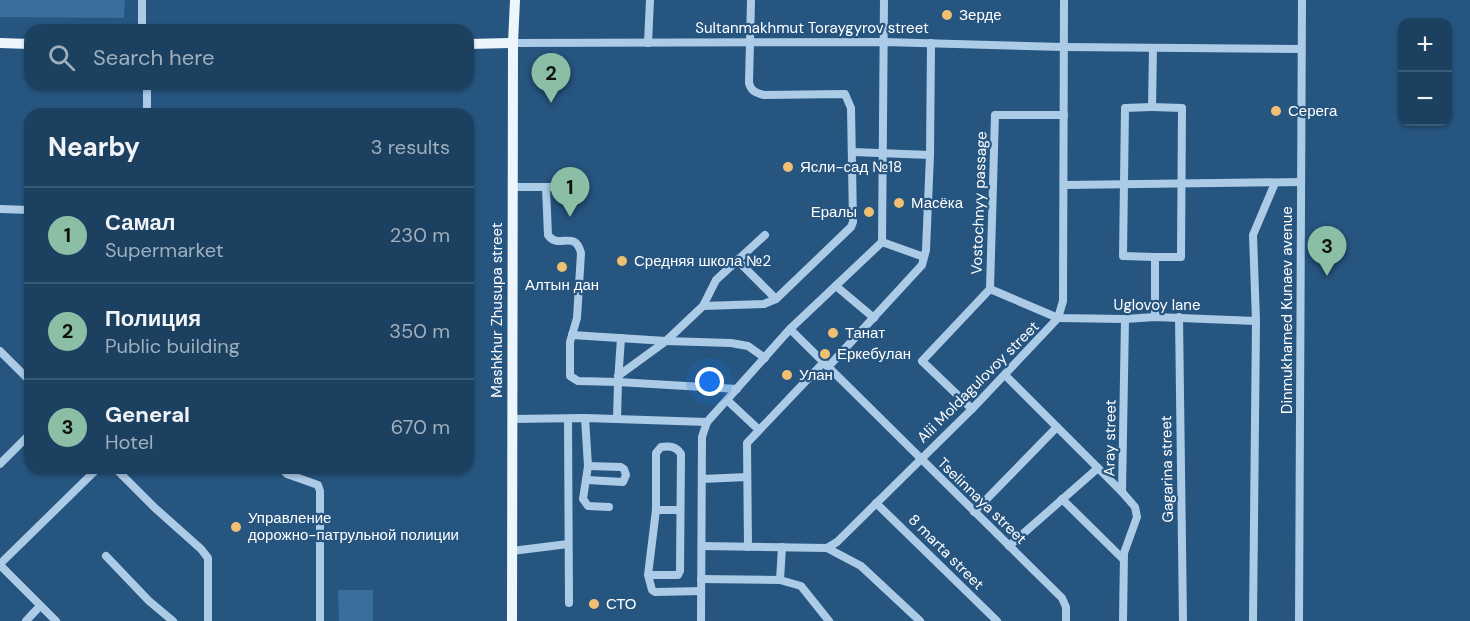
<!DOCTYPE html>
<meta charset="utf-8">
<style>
:root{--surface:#1c4060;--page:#294b69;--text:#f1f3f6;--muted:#a0afbd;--line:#3a5975;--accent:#8abfa5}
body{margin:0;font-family:"DM Sans",sans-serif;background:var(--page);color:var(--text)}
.controls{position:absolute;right:18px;top:18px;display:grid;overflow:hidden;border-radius:12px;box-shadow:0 2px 4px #0004}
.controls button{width:54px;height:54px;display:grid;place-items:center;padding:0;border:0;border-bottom:2px solid var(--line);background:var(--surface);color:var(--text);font:30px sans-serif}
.you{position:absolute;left:710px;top:382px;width:21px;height:21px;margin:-15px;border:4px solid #fff;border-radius:50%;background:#1a73e8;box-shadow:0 0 0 9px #1a73e833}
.badge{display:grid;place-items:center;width:39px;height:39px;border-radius:50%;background:var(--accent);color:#111;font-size:20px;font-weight:700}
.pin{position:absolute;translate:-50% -50px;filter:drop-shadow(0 2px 3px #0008)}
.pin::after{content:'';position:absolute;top:32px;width:21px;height:18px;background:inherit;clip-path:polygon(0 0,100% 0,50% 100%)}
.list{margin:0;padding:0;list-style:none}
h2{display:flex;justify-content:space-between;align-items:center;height:78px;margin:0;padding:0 24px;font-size:26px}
h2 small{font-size:20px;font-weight:400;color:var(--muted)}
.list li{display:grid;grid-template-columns:39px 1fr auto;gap:18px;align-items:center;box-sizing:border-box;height:96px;padding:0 24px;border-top:2px solid var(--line)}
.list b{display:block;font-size:22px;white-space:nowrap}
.list p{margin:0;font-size:20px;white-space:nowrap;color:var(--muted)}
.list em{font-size:20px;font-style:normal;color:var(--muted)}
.icon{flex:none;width:33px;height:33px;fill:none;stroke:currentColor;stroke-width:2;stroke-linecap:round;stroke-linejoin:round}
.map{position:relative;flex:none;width:1470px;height:621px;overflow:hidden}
.search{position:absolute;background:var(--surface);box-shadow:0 2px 4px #0004;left:24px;top:24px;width:450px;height:66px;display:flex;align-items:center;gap:15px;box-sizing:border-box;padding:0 21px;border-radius:18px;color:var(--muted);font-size:22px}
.panel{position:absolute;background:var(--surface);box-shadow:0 2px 4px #0004;left:24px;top:108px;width:450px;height:366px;border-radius:18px}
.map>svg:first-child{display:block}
</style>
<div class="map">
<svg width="1470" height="621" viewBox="0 0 1470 621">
<rect width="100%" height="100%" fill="#265580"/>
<!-- green -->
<g fill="#3a6f9d">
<path d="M0 0H125L124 18 0 17Z"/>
<path d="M338 590H373V621H339Z"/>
</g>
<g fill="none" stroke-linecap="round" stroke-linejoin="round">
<!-- minor -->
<g stroke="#accbe6" stroke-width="8">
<path d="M142 30V0"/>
<path d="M513 43 884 42 1063 47 1300 49"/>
<path d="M648 43 650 0"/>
<path d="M1153 48 1152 107 1182 108 1181 257H1155V317"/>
<path d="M1152 107 1125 108 1123 256 1155 257"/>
<path d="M147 114V84"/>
<path d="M853 152 930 155"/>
<path d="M1065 185 1300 182"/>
<path d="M513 187H572"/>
<path d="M546 188 548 235C558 250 575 229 581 253L577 318 570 342V376L578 381 618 382 617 419"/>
<path d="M0 209 30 210"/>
<path d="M882 242 924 257"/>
<path d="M737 260 776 299"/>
<path d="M836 286 874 318"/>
<path d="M990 289 995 115H1064"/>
<path d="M703 306 716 280 765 235"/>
<path d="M1179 317 1183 621"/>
<path d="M790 329 1062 598 1066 607V621"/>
<path d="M572 335 666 341 731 343 748 346 765 358"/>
<path d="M621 338 618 382 737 389"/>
<path d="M0 351 30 381"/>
<path d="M828 367 922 265 926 250 930 155 931 43"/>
<path d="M1005 375 1122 492"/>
<path d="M618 376 666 341 703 306 764 304 776 299 851 227 853 222 851 108 845 94 764 95C756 93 751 91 749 83L751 0"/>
<path d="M727 400 758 429"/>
<path d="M972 409 922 361 990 289 1058 318 1125 319 1155 317 1256 321"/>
<path d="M585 418 588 466 583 499 588 506 609 507"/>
<path d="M512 419 585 418 707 422"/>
<path d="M568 419 569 603"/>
<path d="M0 464 30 434"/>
<path d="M115 468 155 508 201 549 208 558V621"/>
<path d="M281 468 287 474 318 485 320 491V621"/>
<path d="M702 479 747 477"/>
<path d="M587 480 623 482 626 475 624 469 621 467 588 466"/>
<path d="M1062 499 1123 559"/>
<path d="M876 503 997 621"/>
<path d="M656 510H680"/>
<path d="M974 512 1057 427"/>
<path d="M702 546 827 548 837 542 972 409 1058 318 1063 301 1064 0"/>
<path d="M1009 546 1098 468"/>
<path d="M748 547 747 443 823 363"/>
<path d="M782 547 780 580 801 586 829 621"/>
<path d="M827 548 861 566 920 621"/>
<path d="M512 551 568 544"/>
<path d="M106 556 149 601 173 621"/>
<path d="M0 564 98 468"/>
<path d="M0 565 56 621"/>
<path d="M648 575H678L680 571 681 454C676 446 670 446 661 447L656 453V510L648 575 652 590 655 592 701 591"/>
<path d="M701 579 780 580"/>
<path d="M26 621 40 606"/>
<path d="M701 621 702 437 707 422 790 329 882 242 884 0"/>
<path d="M1123 621 1124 553 1137 517 1135 507 1122 492 1125 319"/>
<path d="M1253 621 1256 321 1253 235 1275 183"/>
<path d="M1299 621 1302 0"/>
</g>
<!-- major -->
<g stroke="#edf5fd" stroke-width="10">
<path d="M0 43 30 44"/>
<path d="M468 44 513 43"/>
<path d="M512 621 513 43 515 0"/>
</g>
</g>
<!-- markers -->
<g fill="#efc071" stroke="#265580" stroke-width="2">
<circle cx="947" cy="15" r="6"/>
<circle cx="1276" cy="111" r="6"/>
<circle cx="788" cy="167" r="6"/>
<circle cx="899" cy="203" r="6"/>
<circle cx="869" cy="212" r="6"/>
<circle cx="622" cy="261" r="6"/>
<circle cx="562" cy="267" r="6"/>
<circle cx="833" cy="333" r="6"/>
<circle cx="825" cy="354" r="6"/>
<circle cx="787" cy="375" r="6"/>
<circle cx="236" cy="527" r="6"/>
<circle cx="594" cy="604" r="6"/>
</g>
<g text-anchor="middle" stroke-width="4.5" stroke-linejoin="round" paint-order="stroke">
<!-- poi labels -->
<g font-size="15" fill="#fff" stroke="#265580" text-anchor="start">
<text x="959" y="20">Зерде</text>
<text x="1288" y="116">Серега</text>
<text x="800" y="172">Ясли-сад №18</text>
<text x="911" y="208">Масёка</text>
<text x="857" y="217" text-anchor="end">Ералы</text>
<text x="634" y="266">Средняя школа №2</text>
<text x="562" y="290" text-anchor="middle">Алтын дан</text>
<text x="845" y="338">Танат</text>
<text x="837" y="359">Еркебулан</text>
<text x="799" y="380">Улан</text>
<text x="248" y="523">Управление<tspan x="248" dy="17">дорожно-патрульной полиции</tspan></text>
<text x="606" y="609">СТО</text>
</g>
<!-- street labels -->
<g font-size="15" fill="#fff" stroke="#265580">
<text x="812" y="33">Sultanmakhmut Toraygyrov street</text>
<text transform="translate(979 203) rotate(-88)" y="5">Vostochnyy passage</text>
<text x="1157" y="310">Uglovoy lane</text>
<text transform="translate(497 310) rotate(-90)" y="5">Mashkhur Zhusupa street</text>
<text transform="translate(1287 310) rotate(-90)" y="5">Dinmukhamed Kunaev avenue</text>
<text transform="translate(978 382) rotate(-45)" y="5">Alii Moldagulovoy street</text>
<text transform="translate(1110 438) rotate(-89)" y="5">Aray street</text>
<text transform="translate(1167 469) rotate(-91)" y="5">Gagarina street</text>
<text transform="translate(982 501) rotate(44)" y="5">Tselinnaya street</text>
<text transform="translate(946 552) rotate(45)" y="5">8 marta street</text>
</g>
</g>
</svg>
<div class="controls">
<button>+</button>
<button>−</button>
</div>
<div class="you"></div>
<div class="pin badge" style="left:570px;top:217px">1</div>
<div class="pin badge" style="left:551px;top:103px">2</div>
<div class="pin badge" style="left:1327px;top:276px">3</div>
<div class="search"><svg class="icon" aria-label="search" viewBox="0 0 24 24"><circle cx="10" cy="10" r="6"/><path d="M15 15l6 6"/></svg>Search here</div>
<section class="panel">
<h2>Nearby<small>3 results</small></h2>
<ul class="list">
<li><span class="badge">1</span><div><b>Самал</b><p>Supermarket</p></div><em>230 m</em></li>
<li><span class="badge">2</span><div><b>Полиция</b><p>Public building</p></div><em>350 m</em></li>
<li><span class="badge">3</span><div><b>General</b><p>Hotel</p></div><em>670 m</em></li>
</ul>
</section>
</div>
